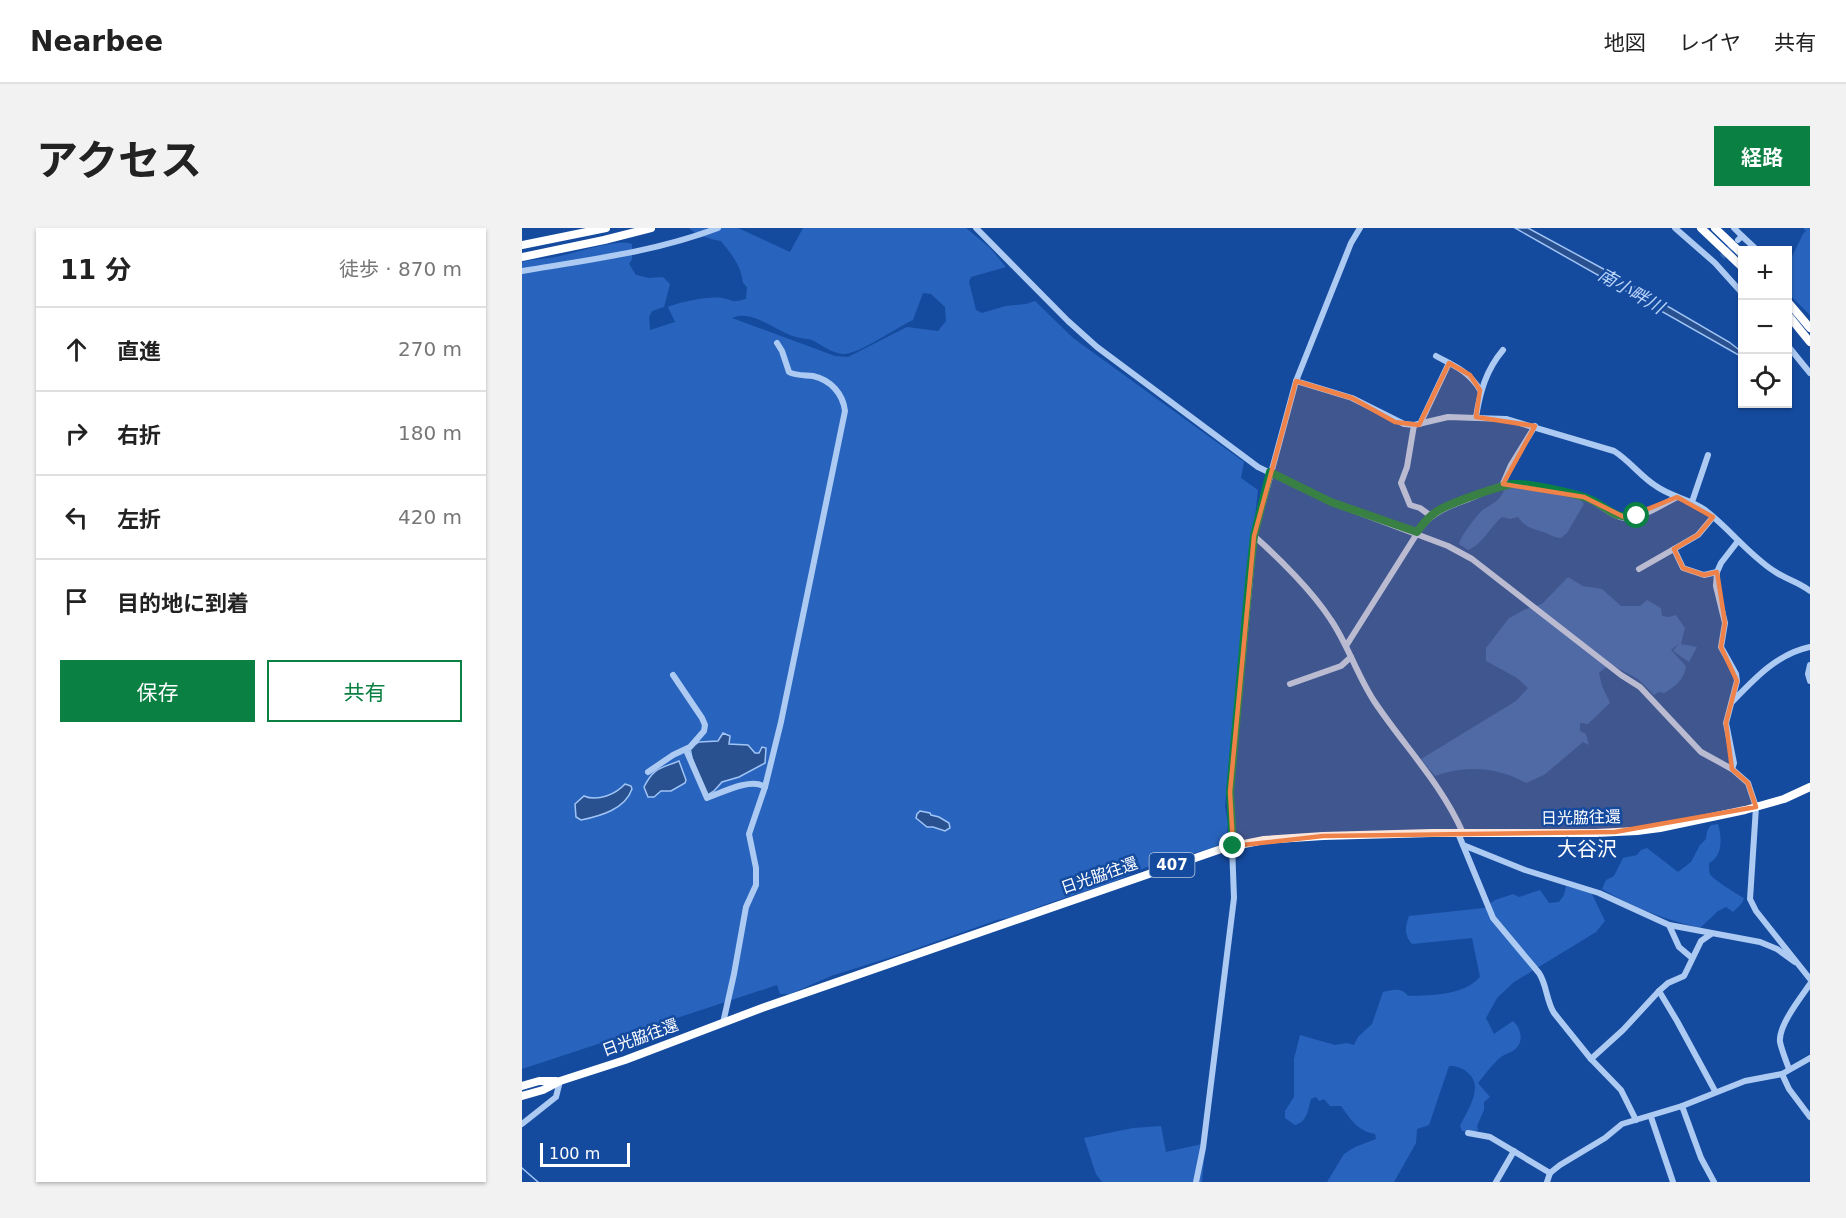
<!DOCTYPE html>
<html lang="ja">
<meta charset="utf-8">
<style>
:root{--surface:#fff;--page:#f2f2f2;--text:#222;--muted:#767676;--line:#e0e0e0;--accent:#0b8043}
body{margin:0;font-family:"DejaVu Sans","Noto Sans JP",sans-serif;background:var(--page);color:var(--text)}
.controls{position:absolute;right:18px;top:18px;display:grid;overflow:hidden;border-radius:0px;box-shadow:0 2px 4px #0004}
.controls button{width:54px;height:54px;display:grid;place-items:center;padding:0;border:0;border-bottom:2px solid var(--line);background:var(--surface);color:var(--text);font:30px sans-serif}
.scale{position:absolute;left:18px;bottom:15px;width:90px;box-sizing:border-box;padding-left:6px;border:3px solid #fff;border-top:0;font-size:16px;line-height:21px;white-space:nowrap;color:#fff;-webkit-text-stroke:4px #154b9f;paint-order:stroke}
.stop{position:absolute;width:18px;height:18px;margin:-14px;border:4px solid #0b8043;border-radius:50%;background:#fff}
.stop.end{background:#0b8043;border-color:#fff;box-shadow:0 2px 6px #0008}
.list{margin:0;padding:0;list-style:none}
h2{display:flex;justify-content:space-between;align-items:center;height:78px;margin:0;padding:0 24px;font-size:26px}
h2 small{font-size:20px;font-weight:400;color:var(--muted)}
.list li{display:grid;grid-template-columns:39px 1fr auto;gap:18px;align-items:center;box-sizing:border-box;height:84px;padding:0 24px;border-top:2px solid var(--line)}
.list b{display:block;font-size:22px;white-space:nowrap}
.list em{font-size:20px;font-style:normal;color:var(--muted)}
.actions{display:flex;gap:12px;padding:18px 24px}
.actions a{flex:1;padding:14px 0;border:2px solid var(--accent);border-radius:0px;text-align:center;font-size:21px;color:var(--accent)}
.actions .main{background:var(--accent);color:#fff}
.icon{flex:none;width:33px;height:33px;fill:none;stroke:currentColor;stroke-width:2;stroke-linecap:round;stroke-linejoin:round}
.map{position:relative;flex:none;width:1288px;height:954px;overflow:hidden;border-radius:0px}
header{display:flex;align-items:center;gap:36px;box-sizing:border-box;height:84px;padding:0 30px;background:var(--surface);border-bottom:2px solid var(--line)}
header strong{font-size:28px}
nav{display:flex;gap:33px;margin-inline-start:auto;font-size:21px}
.intro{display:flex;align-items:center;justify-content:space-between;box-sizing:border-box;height:144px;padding:0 36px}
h1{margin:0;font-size:42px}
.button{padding:15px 27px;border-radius:0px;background:var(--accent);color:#fff;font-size:21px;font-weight:700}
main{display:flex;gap:36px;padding:0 36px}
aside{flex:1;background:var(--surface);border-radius:0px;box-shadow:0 2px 4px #0004}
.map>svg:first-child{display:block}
</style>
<header>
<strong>Nearbee</strong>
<nav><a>地図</a><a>レイヤ</a><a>共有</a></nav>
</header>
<div class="intro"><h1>アクセス</h1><a class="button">経路</a></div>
<main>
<aside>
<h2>11 分<small>徒歩 · 870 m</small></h2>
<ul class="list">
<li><svg class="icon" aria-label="ahead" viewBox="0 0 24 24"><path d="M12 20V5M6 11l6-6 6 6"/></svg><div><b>直進</b></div><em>270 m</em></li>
<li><svg class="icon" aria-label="right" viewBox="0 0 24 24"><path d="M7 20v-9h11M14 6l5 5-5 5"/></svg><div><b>右折</b></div><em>180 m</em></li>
<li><svg class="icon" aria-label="left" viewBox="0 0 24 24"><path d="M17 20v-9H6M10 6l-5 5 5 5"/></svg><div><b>左折</b></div><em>420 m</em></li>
<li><svg class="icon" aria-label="arrive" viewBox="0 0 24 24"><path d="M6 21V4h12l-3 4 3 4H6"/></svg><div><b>目的地に到着</b></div></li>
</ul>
<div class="actions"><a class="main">保存</a><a>共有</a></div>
</aside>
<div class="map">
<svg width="1288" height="954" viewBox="0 0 1288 954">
<rect width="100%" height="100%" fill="#154b9f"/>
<!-- green -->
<g fill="#2864bd" fill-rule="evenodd">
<path d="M167 0H216L268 24 281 0H444L468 20 484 39 449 49 447 54 454 82 460 85 484 78 504 76 513 73 551 110 722 234 719 250 736 262 709 509 703 578 706 596 704 613C686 624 667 625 648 631 627 637 608 647 588 655 571 661 553 666 536 672 516 678 496 689 475 692L376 727 309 748 268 766H258L255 757 0 841V34C11 31 21 31 33 29 51 26 95 10 110 16V31L107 36 114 47 127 50 141 49 148 56 142 79 130 83 127 89 128 102 153 94 146 79C158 74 188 68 200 70 214 73 209 75 224 71L225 59 221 55C219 37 210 27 199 13 188 11 175 8 167 0ZM401 65 409 66 423 79 424 93 416 103 385 99 326 129 313 128 210 90C231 81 253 103 274 109 280 111 286 110 292 113 301 118 310 125 321 126 336 127 375 99 391 92Z"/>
<path d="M1281 0H1288V87L1266 65V37L1281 6 1284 3Z"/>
<path d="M992 259 1058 271 1062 276 1045 305 1039 310C1032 310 1028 306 1021 304 1009 300 1004 300 996 289L988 291 980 289C968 299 960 317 946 322L937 316C938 309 956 285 962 281 971 275 978 273 982 262Z"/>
<path d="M1046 349 1061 358 1080 361 1099 378H1118L1125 372 1139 380 1140 388 1147 389 1154 387 1163 400 1159 416 1175 419 1167 434 1151 423 1156 416 1149 422 1164 438C1162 452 1154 458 1142 465L1137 464 1132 467 1116 451 1088 436 1077 445 1080 458 1088 475 1066 496 1058 495V503L1064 506 1067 517 1061 514 1022 547 1004 555C976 539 943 537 913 548L899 531 994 473 1006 460 995 450 964 433V420L987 390 1004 381 1020 376Z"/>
<path d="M1196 596C1200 610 1201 628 1187 635 1187 636 1187 644 1188 646 1189 650 1216 667 1222 670L1220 675 1211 684 1204 679 1196 683 1178 700C1144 692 1111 679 1080 661L1084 652 1092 648 1101 630 1115 627 1119 622 1125 620 1156 644 1169 634 1178 617 1184 611 1185 603 1189 597Z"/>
<path d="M1044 658 1069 664 1083 693 1074 704 992 754 975 770 964 790 972 806 991 793C1000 801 1002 815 992 822 988 825 983 826 979 829 970 836 963 847 956 855L968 869 962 874V882L955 898 956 902 952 904 940 903 938 898C946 881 963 858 945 844 939 839 934 838 927 838L907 897 895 901 894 915 872 954H805L822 926 833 919 854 911 853 906C836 903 829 892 819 878H808L802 871 797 873 794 869 789 871C786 882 785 894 773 897L763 890V883L772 869V831L778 807 813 817 825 815 832 817 836 809 850 796 861 764C872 762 879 759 886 768 910 767 941 768 958 749L950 710 890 716C882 706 883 700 887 688L962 680 973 672 991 666 997 669 1018 662 1027 675 1037 674 1042 667Z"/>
<path d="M639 898 644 924 680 916 683 921 680 954H580L574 946 562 910 611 900Z"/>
</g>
<!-- water -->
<g fill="#29518f" stroke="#a0c4f6" stroke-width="1.5">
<path d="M993 0H1006L1087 44 1207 114 1220 124V129Z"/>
<path d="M201 505 208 508 207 516 226 517 233 525H237L240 519 244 520 243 535 217 549 200 554 192 563 184 568 170 530 168 520 177 514 196 513Z"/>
<path d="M157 533 164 552 163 555 149 563H139L132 569H126L122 559C132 539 138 541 157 533Z"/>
<path d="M103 556 109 558 110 561C103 581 79 588 59 592L54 589 53 576 62 568C76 574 94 566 103 556Z"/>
<path d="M398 583 408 585 409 587 417 589 427 595 428 600 423 603 411 599H405L394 590 395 586Z"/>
</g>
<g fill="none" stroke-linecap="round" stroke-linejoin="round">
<!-- stream -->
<path stroke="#a0c4f6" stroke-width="1.5" d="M0 940 16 954"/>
<!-- minor-tunnel -->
<path stroke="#3866ad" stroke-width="6" stroke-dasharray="6 3" stroke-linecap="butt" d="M1200 29 1213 15"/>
<!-- minor -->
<g stroke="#adcaf3" stroke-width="6">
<path d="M454 0 546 93 575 119 736 239 809 274 926 318 950 331 1099 447 1118 459 1179 524 1210 541 1226 555 1234 579 1228 671 1234 683 1288 751"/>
<path d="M1153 0 1193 35 1220 65"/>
<path d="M1212 0 1220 8 1216 12"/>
<path d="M1220 8 1235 22"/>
<path d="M0 43C66 32 133 24 196 0"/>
<path d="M1266 118 1288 145"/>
<path d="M914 128C932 138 947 143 958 162"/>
<path d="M774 153 830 170 882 196 892 197 926 189 984 191 1092 223C1108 233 1118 248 1134 258 1149 269 1168 271 1183 282 1207 300 1226 326 1252 343 1263 351 1277 354 1288 363"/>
<path d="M954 189C958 164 964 142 981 122"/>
<path d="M898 196 927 135"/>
<path d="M892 197 885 239 879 255 888 277 898 280 909 288"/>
<path d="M980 258 989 237 1013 198"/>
<path d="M1170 274 1186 227"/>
<path d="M1191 289 1176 307 1152 321 1161 340 1182 347 1195 344"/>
<path d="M732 308C757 330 791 364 809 392 826 417 835 447 852 473 882 518 919 555 941 605"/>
<path d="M1117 341 1152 321"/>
<path d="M824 418 901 296C916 282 925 279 944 272 956 267 970 260 983 257 1002 254 1045 263 1064 270 1077 274 1090 290 1104 290 1121 290 1141 276 1155 269"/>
<path d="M1288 437 1286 446 1288 453"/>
<path d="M768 456 819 438 829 429"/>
<path d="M1210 474C1233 450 1255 426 1288 419"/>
<path d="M164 522 185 570C199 565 229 549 243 559"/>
<path d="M1210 541 1212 535 1204 495 1215 453 1214 446 1199 419 1203 395 1194 358 1195 344 1199 335 1216 313"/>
<path d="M126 544 151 527 168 519 182 503 183 497 180 490 151 447"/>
<path d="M936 605 971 690 1017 745C1025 757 1024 772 1032 785L1069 831 1099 862 1114 892"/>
<path d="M941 617 1003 642 1077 665 1147 697 1238 714 1255 721 1273 734"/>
<path d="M1147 697 1157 719 1170 730"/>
<path d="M1137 763 1155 793 1193 863"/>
<path d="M201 795 212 746 224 679 234 657V640L227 606 243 559 259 494 323 183C321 166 309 152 291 148 283 147 274 148 267 144L260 123 255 115"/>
<path d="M1069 831 1101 802 1137 763 1146 755 1162 748 1179 713 1189 706"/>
<path d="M1267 841C1264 833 1260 823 1258 814 1256 798 1279 769 1288 756"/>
<path d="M1260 846 1267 861 1288 889"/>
<path d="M1160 878 1179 930 1192 954"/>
<path d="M1129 889 1151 954"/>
<path d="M0 896 34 869 38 853"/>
<path d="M946 905 968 909 1028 945"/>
<path d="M674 954 681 920 712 670 708 564 732 308 774 153 829 15 838 0"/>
<path d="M974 954 992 923"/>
<path d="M1025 954 1028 945 1038 937 1083 910 1100 896 1160 878 1223 853 1260 846 1288 830"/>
</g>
<!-- highway -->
<g stroke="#fff" stroke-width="8">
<path d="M1179 0 1220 39"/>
<path d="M1193 0 1220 26"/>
<path d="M0 17 84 0"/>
<path d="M0 29 82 12 129 0"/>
<path d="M1266 74 1288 100"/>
<path d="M1266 87 1288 114"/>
<path d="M0 858 17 853H34"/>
<path d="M0 868 21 862 38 853 103 832 240 780 702 620 742 612 801 608 910 605H1074L1115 603 1138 600 1223 582 1262 571 1288 559"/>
</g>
</g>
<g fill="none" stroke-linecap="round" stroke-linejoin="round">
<!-- route -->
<path stroke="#0b8043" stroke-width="8" d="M711 618 708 564 727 353 732 308 748 244 809 274 895 304C900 297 906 289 914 284 925 276 979 257 992 256 1007 255 1050 265 1065 270 1085 277 1091 293 1115 288"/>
</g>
<!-- marked area -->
<path fill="#ee8249" fill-opacity="0.2" stroke="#ee8249" stroke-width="4.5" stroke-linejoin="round" d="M927 135 948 147 958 162 954 189 1013 198 981 256 1062 269 1104 290 1155 269 1191 289 1176 307 1152 321 1161 340 1182 347 1195 344 1203 395 1199 419 1215 453 1204 495 1210 541 1226 555 1234 579 1093 604 801 608 711 618 708 564 732 308 774 153 830 170 873 194 897 197Z"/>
<g text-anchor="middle" stroke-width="5" stroke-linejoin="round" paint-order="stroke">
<!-- shield labels -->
<rect fill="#154b9f" stroke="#b9c9e2" stroke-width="1.5" x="627.5" y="625" width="45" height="24" rx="4.5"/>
<g font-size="15" font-weight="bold" fill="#fff">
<text x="650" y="642">407</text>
</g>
<!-- street labels -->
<g font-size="16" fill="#fff" stroke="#154b9f">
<text transform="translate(1059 589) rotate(-1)" y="6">日光脇往還</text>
<text transform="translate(577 647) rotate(-19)" y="6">日光脇往還</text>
<text transform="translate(118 809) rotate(-20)" y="6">日光脇往還</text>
</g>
<!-- water labels -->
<g font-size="18" font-style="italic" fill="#bad4fa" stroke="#154b9f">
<text transform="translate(1109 63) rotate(30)" y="6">南小畔川</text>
</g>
<!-- quarter labels -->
<g font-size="20" fill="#fff" stroke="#154b9f">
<text x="1065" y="628">大谷沢</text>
</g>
</g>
</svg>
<div class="controls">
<button>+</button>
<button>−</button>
<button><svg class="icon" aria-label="locate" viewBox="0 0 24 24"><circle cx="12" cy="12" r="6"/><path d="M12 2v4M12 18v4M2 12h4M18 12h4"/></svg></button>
</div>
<div class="scale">100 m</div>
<div class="stop" style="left:1115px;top:288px"></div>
<div class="stop end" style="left:711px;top:618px"></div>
</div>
</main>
